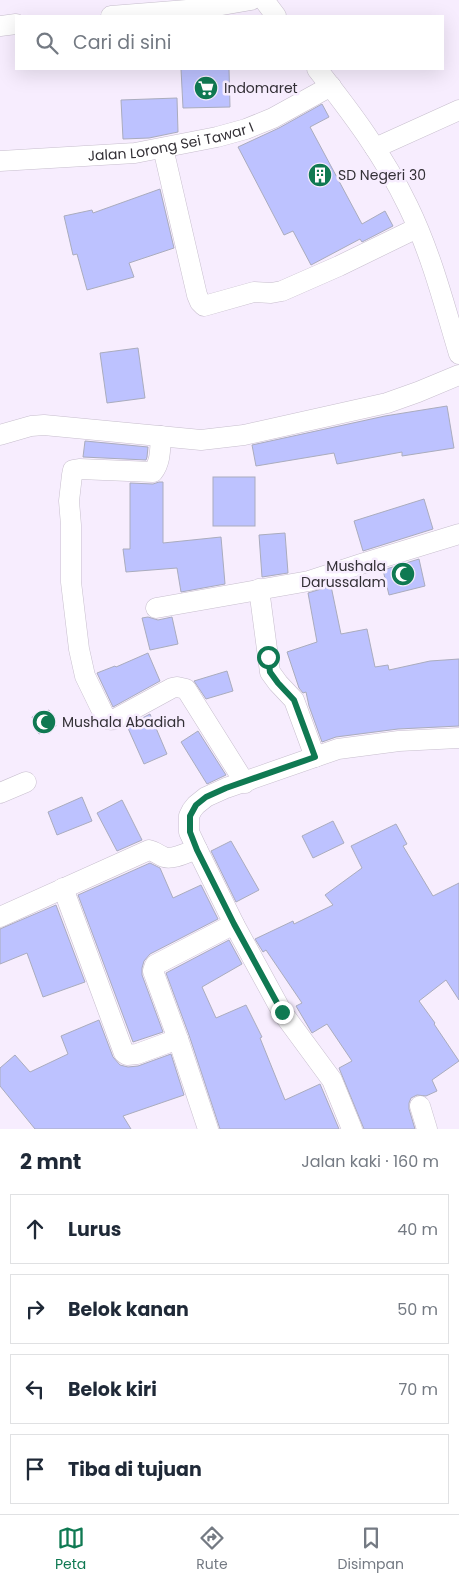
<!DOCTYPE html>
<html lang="id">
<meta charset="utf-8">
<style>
:root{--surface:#fff;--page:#f2f2f3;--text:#1f2937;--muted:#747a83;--line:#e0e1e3;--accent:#0f7952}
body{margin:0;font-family:Poppins,sans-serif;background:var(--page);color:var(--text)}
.stop{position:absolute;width:15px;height:15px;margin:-11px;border:4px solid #0f7952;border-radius:50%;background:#fff}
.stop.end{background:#0f7952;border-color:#fff;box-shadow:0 1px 5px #0008}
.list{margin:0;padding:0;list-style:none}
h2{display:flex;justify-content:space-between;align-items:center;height:65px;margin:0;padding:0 20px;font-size:21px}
h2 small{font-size:16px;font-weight:400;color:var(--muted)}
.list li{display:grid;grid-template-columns:32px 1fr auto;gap:15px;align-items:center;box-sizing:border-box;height:70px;margin:0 10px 10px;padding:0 10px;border:1px solid var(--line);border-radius:0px}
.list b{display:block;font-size:19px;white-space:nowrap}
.list em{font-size:16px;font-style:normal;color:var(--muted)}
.icon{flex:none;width:28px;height:28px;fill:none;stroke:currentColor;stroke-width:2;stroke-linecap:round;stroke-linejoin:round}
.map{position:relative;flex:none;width:459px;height:1129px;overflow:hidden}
.search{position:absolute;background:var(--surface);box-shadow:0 5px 20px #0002;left:15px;right:15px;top:15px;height:55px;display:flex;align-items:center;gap:12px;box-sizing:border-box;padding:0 18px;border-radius:0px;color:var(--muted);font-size:19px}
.sheet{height:385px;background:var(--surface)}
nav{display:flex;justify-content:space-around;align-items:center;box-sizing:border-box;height:70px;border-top:1px solid var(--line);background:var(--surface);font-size:14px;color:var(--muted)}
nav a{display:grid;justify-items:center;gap:2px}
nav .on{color:var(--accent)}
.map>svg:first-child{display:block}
</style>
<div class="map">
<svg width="459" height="1129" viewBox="0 0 459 1129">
<rect width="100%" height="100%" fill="#f7edfe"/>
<!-- building -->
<g fill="#bdc2ff" stroke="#aaacbd">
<path d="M181 69H229L230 107 183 108Z"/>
<path d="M177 98 178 132 149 138 123 139 121 100Z"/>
<path d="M322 104 329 117 310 127 362 224 385 211 393 226 362 242 360 239 311 265 293 231 284 235 238 147 279 128Z"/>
<path d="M160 189 174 248 129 263 134 277 87 290 77 254 73 255 64 216 92 210 93 213Z"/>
<path d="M138 348 145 398 107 403 100 353Z"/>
<path d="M447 406 454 448 402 456V452L337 464 334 453 256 466 252 445 385 416Z"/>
<path d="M85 441 148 447 147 457 146 460 83 457Z"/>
<rect x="213" y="477" width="42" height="49"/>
<path d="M159 482H163V543L221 537 225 584 181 592 177 568 126 572 123 549H130V483L153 484Z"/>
<path d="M424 499 433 529 363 551 354 521Z"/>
<path d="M285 533 288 573 262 577 259 535Z"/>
<path d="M419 559 425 586 389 595 383 570Z"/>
<path d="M331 586 341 634 367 629 375 667 388 665 389 670 430 661 459 659V726L398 729 336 737 322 742 309 706 306 692 303 693 299 688 287 652 317 642 308 593Z"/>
<path d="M148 617 158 620 172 617 178 644 150 650 142 618Z"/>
<path d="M148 653 160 681 113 707 97 673 115 666 116 667Z"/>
<path d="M227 671 233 691 206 699 194 681Z"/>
<path d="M49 710 56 726 39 734 32 717Z"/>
<path d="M150 714 167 754 144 764 127 726Z"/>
<path d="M198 731 226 775 207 784 181 742Z"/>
<path d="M82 797 92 821 57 835 48 812Z"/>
<path d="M122 800 142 840 117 851 97 813Z"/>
<path d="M333 821 344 843 313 858 302 836Z"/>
<path d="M396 824 407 844 403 846 433 896 459 883V1000L446 980 419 1001 435 1023 434 1024 459 1061 432 1080 437 1091 426 1096 417 1095 411 1098 409 1103V1109L415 1129H364L339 1068 352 1061 327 1024 312 1033 296 1006 302 1003 266 950 263 952 255 939 293 921 294 924 333 905 325 895 362 868 351 846Z"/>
<path d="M231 841 259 890 236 902 211 851Z"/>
<path d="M150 863 160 868 173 898 201 885 218 919 150 954 144 961 142 968V975L163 1032 133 1042 78 895Z"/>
<path d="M56 905 85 982 43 997 27 953 0 964V929Z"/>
<path d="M229 940 242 964 202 987 216 1018 246 1005 262 1037 260 1038 285 1100 320 1084 339 1129H220L189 1035 166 973Z"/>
<path d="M99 1020 113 1057 120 1065 128 1067 138 1066 171 1054 184 1095 123 1116 131 1129H35L0 1086V1068L15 1055 30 1072 68 1054 61 1036Z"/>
</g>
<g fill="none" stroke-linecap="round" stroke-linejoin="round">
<!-- minor casing -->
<g stroke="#c7becd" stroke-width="21">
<g id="minor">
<path d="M264 0 276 16"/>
<path d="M111 16 199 9 251 0"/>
<path d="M0 26 16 24"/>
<path d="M317 69C351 112 384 156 408 206 431 253 444 304 459 354"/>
<path d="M163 148 197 295 200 302 204 306 254 292 271 293 282 291 339 266 417 228"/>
<path d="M375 148 459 110"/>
<path id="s1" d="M0 161 135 153 217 137 246 129 273 118 331 86"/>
<path d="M0 435 31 426 44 425 201 440 244 435 387 403 418 392 459 375"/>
<path d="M161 436C160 448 161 462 153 472L79 469 73 470 72 475 69 501 71 525V582L79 649 85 676 104 715C108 721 111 721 117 718L172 688 177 687 186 689 245 783"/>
<path d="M259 589 270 672 278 683 294 700 315 757"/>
<path d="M156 608 309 581 361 564 459 534"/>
<path d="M0 793 26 782"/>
<path d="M197 849 234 924 282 1012 332 1080 352 1129"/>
<path d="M63 888 124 1053 127 1055 137 1054 178 1039"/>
<path d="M0 917 149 850C155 851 158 855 164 857 173 860 188 852 197 849L189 832V816L192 810 196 805 206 797 226 788 338 749 399 741 459 738"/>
<path d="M420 1106 427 1129"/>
<path d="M208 1129 178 1039 153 971 155 965 234 924"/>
</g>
</g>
<!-- minor -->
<use href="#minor" stroke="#fff" stroke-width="20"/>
</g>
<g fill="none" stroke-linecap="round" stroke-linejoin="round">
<!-- route -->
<path stroke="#0f7952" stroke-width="6" d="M268 657 270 672 278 683 294 700 315 757 226 788 206 797 196 805 190 816V832L197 850 234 924 282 1012"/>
</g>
<!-- icons -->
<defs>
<g id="supermarket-disc" transform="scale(1.25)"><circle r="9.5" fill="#0f7952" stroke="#f7edfe"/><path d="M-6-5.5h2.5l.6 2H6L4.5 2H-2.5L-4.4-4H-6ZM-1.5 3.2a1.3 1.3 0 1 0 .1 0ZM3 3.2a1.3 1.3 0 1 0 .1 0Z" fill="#fff"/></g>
<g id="building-disc" transform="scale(1.25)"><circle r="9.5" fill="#0f7952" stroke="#f7edfe"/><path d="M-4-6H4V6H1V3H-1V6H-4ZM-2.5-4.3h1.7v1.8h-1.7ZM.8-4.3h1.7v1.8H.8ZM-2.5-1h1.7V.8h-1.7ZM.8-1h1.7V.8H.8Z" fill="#fff"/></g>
<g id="mosque-disc" transform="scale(1.25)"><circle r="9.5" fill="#0f7952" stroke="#f7edfe"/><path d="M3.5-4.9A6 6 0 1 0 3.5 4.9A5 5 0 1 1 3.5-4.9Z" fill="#fff"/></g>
</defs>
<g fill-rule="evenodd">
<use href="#supermarket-disc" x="206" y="88"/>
<use href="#building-disc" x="320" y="175"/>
<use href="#mosque-disc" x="403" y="574"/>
<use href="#mosque-disc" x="44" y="722"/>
</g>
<g text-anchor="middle" stroke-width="5" stroke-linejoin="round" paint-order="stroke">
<!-- poi labels -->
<g font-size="14" fill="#333036" stroke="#f7edfe" text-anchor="start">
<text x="224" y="93">Indomaret</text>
<text x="338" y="180">SD Negeri 30</text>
<text x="386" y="571" text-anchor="end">Mushala<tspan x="386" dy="16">Darussalam</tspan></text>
<text x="62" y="727">Mushala Abadiah</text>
</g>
<!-- street labels -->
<g font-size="14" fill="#333036" stroke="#f7edfe">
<text dy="5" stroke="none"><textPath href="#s1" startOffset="172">Jalan Lorong Sei Tawar I</textPath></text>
</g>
</g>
</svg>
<div class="stop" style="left:268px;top:657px"></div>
<div class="stop end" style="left:282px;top:1012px"></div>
<div class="search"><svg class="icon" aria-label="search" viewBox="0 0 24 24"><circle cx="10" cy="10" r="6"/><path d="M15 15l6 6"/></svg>Cari di sini</div>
</div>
<section class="sheet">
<h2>2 mnt<small>Jalan kaki · 160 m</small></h2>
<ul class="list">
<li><svg class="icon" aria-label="ahead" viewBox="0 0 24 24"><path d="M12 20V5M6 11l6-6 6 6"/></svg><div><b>Lurus</b></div><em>40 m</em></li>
<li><svg class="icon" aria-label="right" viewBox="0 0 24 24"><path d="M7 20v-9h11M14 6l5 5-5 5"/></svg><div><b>Belok kanan</b></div><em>50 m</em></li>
<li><svg class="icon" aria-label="left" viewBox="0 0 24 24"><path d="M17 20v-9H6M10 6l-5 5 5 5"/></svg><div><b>Belok kiri</b></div><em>70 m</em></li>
<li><svg class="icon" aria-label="arrive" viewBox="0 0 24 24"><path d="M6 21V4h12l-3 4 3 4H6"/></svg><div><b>Tiba di tujuan</b></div></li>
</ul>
</section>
<nav>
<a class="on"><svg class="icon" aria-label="map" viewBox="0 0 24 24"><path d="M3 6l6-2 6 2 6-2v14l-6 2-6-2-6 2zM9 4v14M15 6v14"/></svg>Peta</a>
<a><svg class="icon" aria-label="directions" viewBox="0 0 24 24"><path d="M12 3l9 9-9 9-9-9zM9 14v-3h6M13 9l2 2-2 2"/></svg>Rute</a>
<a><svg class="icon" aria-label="saved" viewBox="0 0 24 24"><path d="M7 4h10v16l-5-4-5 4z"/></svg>Disimpan</a>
</nav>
